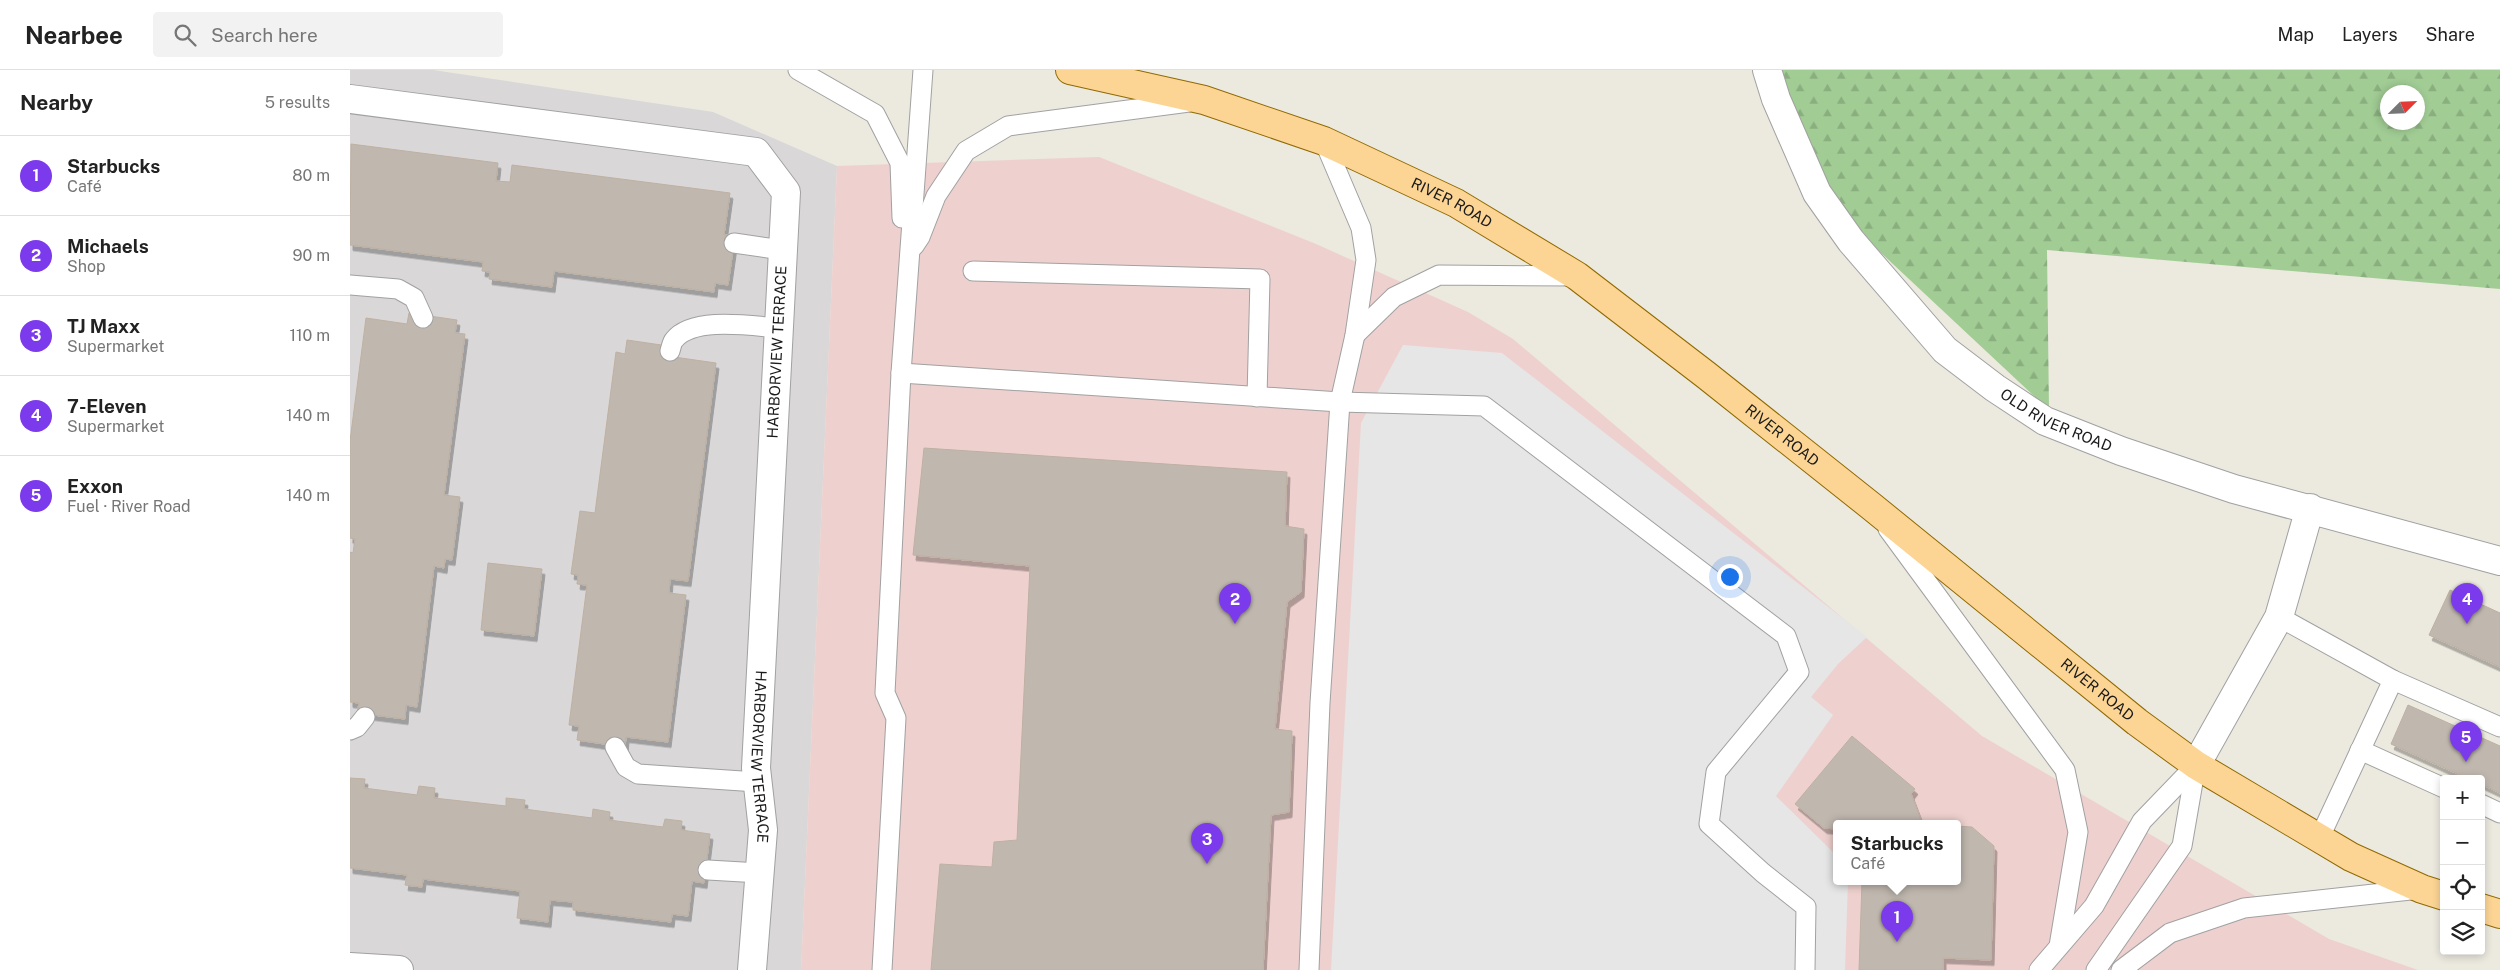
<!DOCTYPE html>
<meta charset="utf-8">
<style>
:root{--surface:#fff;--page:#f2f2f2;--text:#222;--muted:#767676;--line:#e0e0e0;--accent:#7c3aed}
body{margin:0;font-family:"Public Sans",sans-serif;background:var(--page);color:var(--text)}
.controls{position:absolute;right:15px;bottom:15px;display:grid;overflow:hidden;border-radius:5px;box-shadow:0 2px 8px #0003}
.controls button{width:45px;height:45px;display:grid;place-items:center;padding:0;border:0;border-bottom:1px solid var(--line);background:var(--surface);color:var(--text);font:25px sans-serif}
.compass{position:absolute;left:2030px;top:15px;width:45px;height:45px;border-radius:50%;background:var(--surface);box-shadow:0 2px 8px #0003;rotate:66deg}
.you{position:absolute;left:1379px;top:506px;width:18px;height:18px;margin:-12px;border:4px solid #fff;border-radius:50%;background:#1a73e8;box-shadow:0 0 0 8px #1a73e833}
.badge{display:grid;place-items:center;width:32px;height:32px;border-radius:50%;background:var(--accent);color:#fff;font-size:16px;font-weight:700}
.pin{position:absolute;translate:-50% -41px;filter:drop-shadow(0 1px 2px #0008)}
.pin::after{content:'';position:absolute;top:26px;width:18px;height:15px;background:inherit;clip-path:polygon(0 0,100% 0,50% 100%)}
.popup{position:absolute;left:1483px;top:750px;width:128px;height:65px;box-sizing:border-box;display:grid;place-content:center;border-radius:5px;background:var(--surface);filter:drop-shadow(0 1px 4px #0005);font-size:16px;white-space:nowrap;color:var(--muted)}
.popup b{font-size:19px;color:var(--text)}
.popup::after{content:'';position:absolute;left:50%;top:100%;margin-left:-10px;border:10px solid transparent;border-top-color:var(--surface)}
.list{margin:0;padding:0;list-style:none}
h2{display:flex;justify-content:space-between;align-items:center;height:65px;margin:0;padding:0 20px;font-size:21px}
h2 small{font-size:16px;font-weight:400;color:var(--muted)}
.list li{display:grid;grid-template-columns:32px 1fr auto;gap:15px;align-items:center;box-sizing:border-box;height:80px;padding:0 20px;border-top:1px solid var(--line)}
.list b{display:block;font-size:19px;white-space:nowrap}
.list p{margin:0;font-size:16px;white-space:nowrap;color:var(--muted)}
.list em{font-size:16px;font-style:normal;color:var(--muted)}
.icon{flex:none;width:28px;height:28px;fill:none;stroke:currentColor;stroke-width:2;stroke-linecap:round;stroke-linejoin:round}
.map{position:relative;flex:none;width:2150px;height:900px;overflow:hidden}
header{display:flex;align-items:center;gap:30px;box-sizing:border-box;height:70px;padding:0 25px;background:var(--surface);border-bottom:1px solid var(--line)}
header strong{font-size:24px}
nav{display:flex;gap:28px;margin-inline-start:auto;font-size:18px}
.search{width:350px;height:45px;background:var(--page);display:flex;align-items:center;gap:12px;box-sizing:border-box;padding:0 18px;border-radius:5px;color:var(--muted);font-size:19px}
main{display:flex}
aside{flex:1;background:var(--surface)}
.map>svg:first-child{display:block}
</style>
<header>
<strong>Nearbee</strong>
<div class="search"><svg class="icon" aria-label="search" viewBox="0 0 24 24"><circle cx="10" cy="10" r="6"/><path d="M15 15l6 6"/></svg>Search here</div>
<nav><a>Map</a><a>Layers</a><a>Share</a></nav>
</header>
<main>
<aside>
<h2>Nearby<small>5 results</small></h2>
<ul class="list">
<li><span class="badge">1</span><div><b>Starbucks</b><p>Café</p></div><em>80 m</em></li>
<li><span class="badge">2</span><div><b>Michaels</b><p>Shop</p></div><em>90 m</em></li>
<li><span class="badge">3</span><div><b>TJ Maxx</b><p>Supermarket</p></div><em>110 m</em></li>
<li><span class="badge">4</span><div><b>7-Eleven</b><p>Supermarket</p></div><em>140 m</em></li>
<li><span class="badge">5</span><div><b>Exxon</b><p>Fuel · River Road</p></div><em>140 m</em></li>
</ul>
</aside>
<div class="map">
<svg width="2150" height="900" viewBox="0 0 2150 900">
<defs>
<pattern id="forest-firs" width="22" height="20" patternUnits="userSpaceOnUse" patternTransform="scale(1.25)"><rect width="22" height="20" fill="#a1cc94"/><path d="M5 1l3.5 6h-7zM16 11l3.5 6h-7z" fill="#8aaf7f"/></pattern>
<filter id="shadow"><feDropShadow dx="3" dy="5.5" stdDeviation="0" flood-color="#0004"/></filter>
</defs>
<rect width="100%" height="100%" fill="#ece9df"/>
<!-- residential -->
<path fill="#d9d7d7" d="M0 0H83L363 42 487 96 451 900H0Z"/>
<!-- commercial -->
<path fill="#eed1ce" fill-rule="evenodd" d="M749 87 966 174 1118 242 1163 269 1632 666 1979 869 2068 900H451L487 96ZM1487 753H1607V811H1487Z"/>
<!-- forest -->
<path fill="url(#forest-firs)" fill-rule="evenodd" d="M1425 0H2150V219L1697 180 1699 340 1467 123ZM2038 22H2068V52H2038Z"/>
<!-- parking -->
<path fill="#e6e6e6" d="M1053 275 1152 283 1517 567 1488 594 1461 627 1483 645 1426 726 1487 786V811H1498L1495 900H981L1011 353Z"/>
<!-- building -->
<g fill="#c0b8af" stroke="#beb0a2" filter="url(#shadow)">
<path d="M1 74 148 93 146 111 160 112 162 95 380 123 374 165 385 166 378 215 365 213 364 222 204 201 202 217 139 209 140 202 132 201 133 192 0 175Z"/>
<path d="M59 243 107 250 105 263 115 264 94 425 110 427 102 490 95 489 94 498 84 496 67 637 56 635 55 649 7 643 9 633 0 632V482L3 483 5 469 0 468V371L16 248 57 254Z"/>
<path d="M277 270 325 277 324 287 366 293 338 511 320 509 319 523 336 525 318 672 276 667 275 677 227 670 229 656 219 655 237 515 227 514 228 505 221 504 230 441 245 443 266 282 275 284Z"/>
<path d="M574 378 937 402 935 456 954 459 951 522 937 532 925 659 942 661 939 742 921 745 913 900H581L590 794 642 797 644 772 667 770 680 496 563 485Z"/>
<path d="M138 493 192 499 184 566 131 560Z"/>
<path d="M2100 520 2150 543V597L2079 565Z"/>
<path d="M2058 635 2150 676V723L2131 714V709H2119L2041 674Z"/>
<path d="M1502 666 1565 719 1561 724 1572 753H1487V759L1474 758 1445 734Z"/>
<path d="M0 708 15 709 14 718 67 725 69 716 85 718 84 728 156 736V728L175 730 174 739 242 748 243 739 260 742 259 750 313 757 315 749 332 751 331 760 360 764 354 813 342 811 338 846 322 844 321 852 223 840V832L200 830 198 852 167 848 170 821 73 809 72 817 55 815 57 805 0 798Z"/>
<path d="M1607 756 1622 757 1644 776 1641 890 1593 888V900H1509L1512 811H1607Z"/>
</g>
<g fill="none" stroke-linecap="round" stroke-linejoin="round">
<!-- service casing -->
<g stroke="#a1a1a1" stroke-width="21">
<g id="service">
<path d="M448 0 525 44 550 93 552 148"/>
<path d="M384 173 432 180"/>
<path d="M564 176 570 167 586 126 616 81 658 56 839 32"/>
<path d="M623 201 910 209 907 327"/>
<path d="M0 215 48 219 64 228 73 248"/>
<path d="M1005 265 1044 227 1089 205 1225 206"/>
<path d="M320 281C321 278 322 272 324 270 343 246 402 256 429 258"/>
<path d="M551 303 990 332 1134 336 1436 566 1449 602 1366 702 1359 754 1413 803 1456 837 1455 900"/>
<path d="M1538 459 1715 700 1728 762 1709 876"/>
<path d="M1929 547 2043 610"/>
<path d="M0 660 7 657 15 647"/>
<path d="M265 677 276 697 288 704 407 712"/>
<path d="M2010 680 2094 718"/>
<path d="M2131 734 2150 743"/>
<path d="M1969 769 2043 610 2150 657"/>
<path d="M358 800 410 803"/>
<path d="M532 900 546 648 535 623 551 303 573 0"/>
<path d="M959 900 970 633 990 332 1005 265 1016 190 1011 158 974 71"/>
<path d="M1689 900 1744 836 1792 751 1846 695"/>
<path d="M1746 900 1832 776 1846 695"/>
<path d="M1771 900 1820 863 1894 838 2070 819"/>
</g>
</g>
<!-- minor casing -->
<g stroke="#a1a1a1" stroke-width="30">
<g id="minor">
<path id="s1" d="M1417 0 1426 29 1467 123 1501 171 1595 280 1645 318 1695 351 1771 381 1884 419 2150 491"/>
<path id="s2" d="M0 29 406 82 436 122 406 698 413 760 402 900"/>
<path d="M1846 695 1929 547 1960 438"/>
<path d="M0 897 49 900"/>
</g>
</g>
<!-- primary casing -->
<g stroke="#916900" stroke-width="30">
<g id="primary">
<path id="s3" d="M720 0 854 30 974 71 1106 133 1227 206 1356 305 1521 436 1787 652 1846 695 2001 787 2072 819 2094 826"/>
<path d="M2131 838 2150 844"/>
</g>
</g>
<!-- service -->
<use href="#service" stroke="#fff" stroke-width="19"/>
<!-- minor -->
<use href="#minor" stroke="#fff" stroke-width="28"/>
<!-- primary -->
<use href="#primary" stroke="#fcd595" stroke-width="28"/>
</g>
<g text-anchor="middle" stroke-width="4" stroke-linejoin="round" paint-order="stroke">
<!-- street labels -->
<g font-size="15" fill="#1a1a1a" stroke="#fff">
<text dy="5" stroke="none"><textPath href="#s3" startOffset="406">RIVER ROAD</textPath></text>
<text transform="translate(427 282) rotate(-87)" y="5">HARBORVIEW TERRACE</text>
<text dy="5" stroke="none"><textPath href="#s1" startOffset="468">OLD RIVER ROAD</textPath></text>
<text dy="5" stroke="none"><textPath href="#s3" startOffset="811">RIVER ROAD</textPath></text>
<text dy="5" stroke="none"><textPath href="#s3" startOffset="1216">RIVER ROAD</textPath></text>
<text dy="5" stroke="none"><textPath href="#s2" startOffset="1025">HARBORVIEW TERRACE</textPath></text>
</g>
</g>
</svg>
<div class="controls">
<button>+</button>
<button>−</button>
<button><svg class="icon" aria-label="locate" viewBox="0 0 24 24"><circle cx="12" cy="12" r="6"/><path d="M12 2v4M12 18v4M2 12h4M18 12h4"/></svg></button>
<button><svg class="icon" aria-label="layers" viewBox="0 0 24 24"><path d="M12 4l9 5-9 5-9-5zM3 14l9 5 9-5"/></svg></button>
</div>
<svg class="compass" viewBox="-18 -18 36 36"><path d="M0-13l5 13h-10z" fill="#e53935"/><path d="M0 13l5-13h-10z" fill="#767676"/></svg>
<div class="you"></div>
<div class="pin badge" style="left:1547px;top:872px">1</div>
<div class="popup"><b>Starbucks</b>Café</div>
<div class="pin badge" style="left:885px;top:554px">2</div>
<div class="pin badge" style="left:857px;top:794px">3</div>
<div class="pin badge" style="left:2117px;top:554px">4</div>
<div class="pin badge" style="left:2116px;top:692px">5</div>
</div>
</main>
